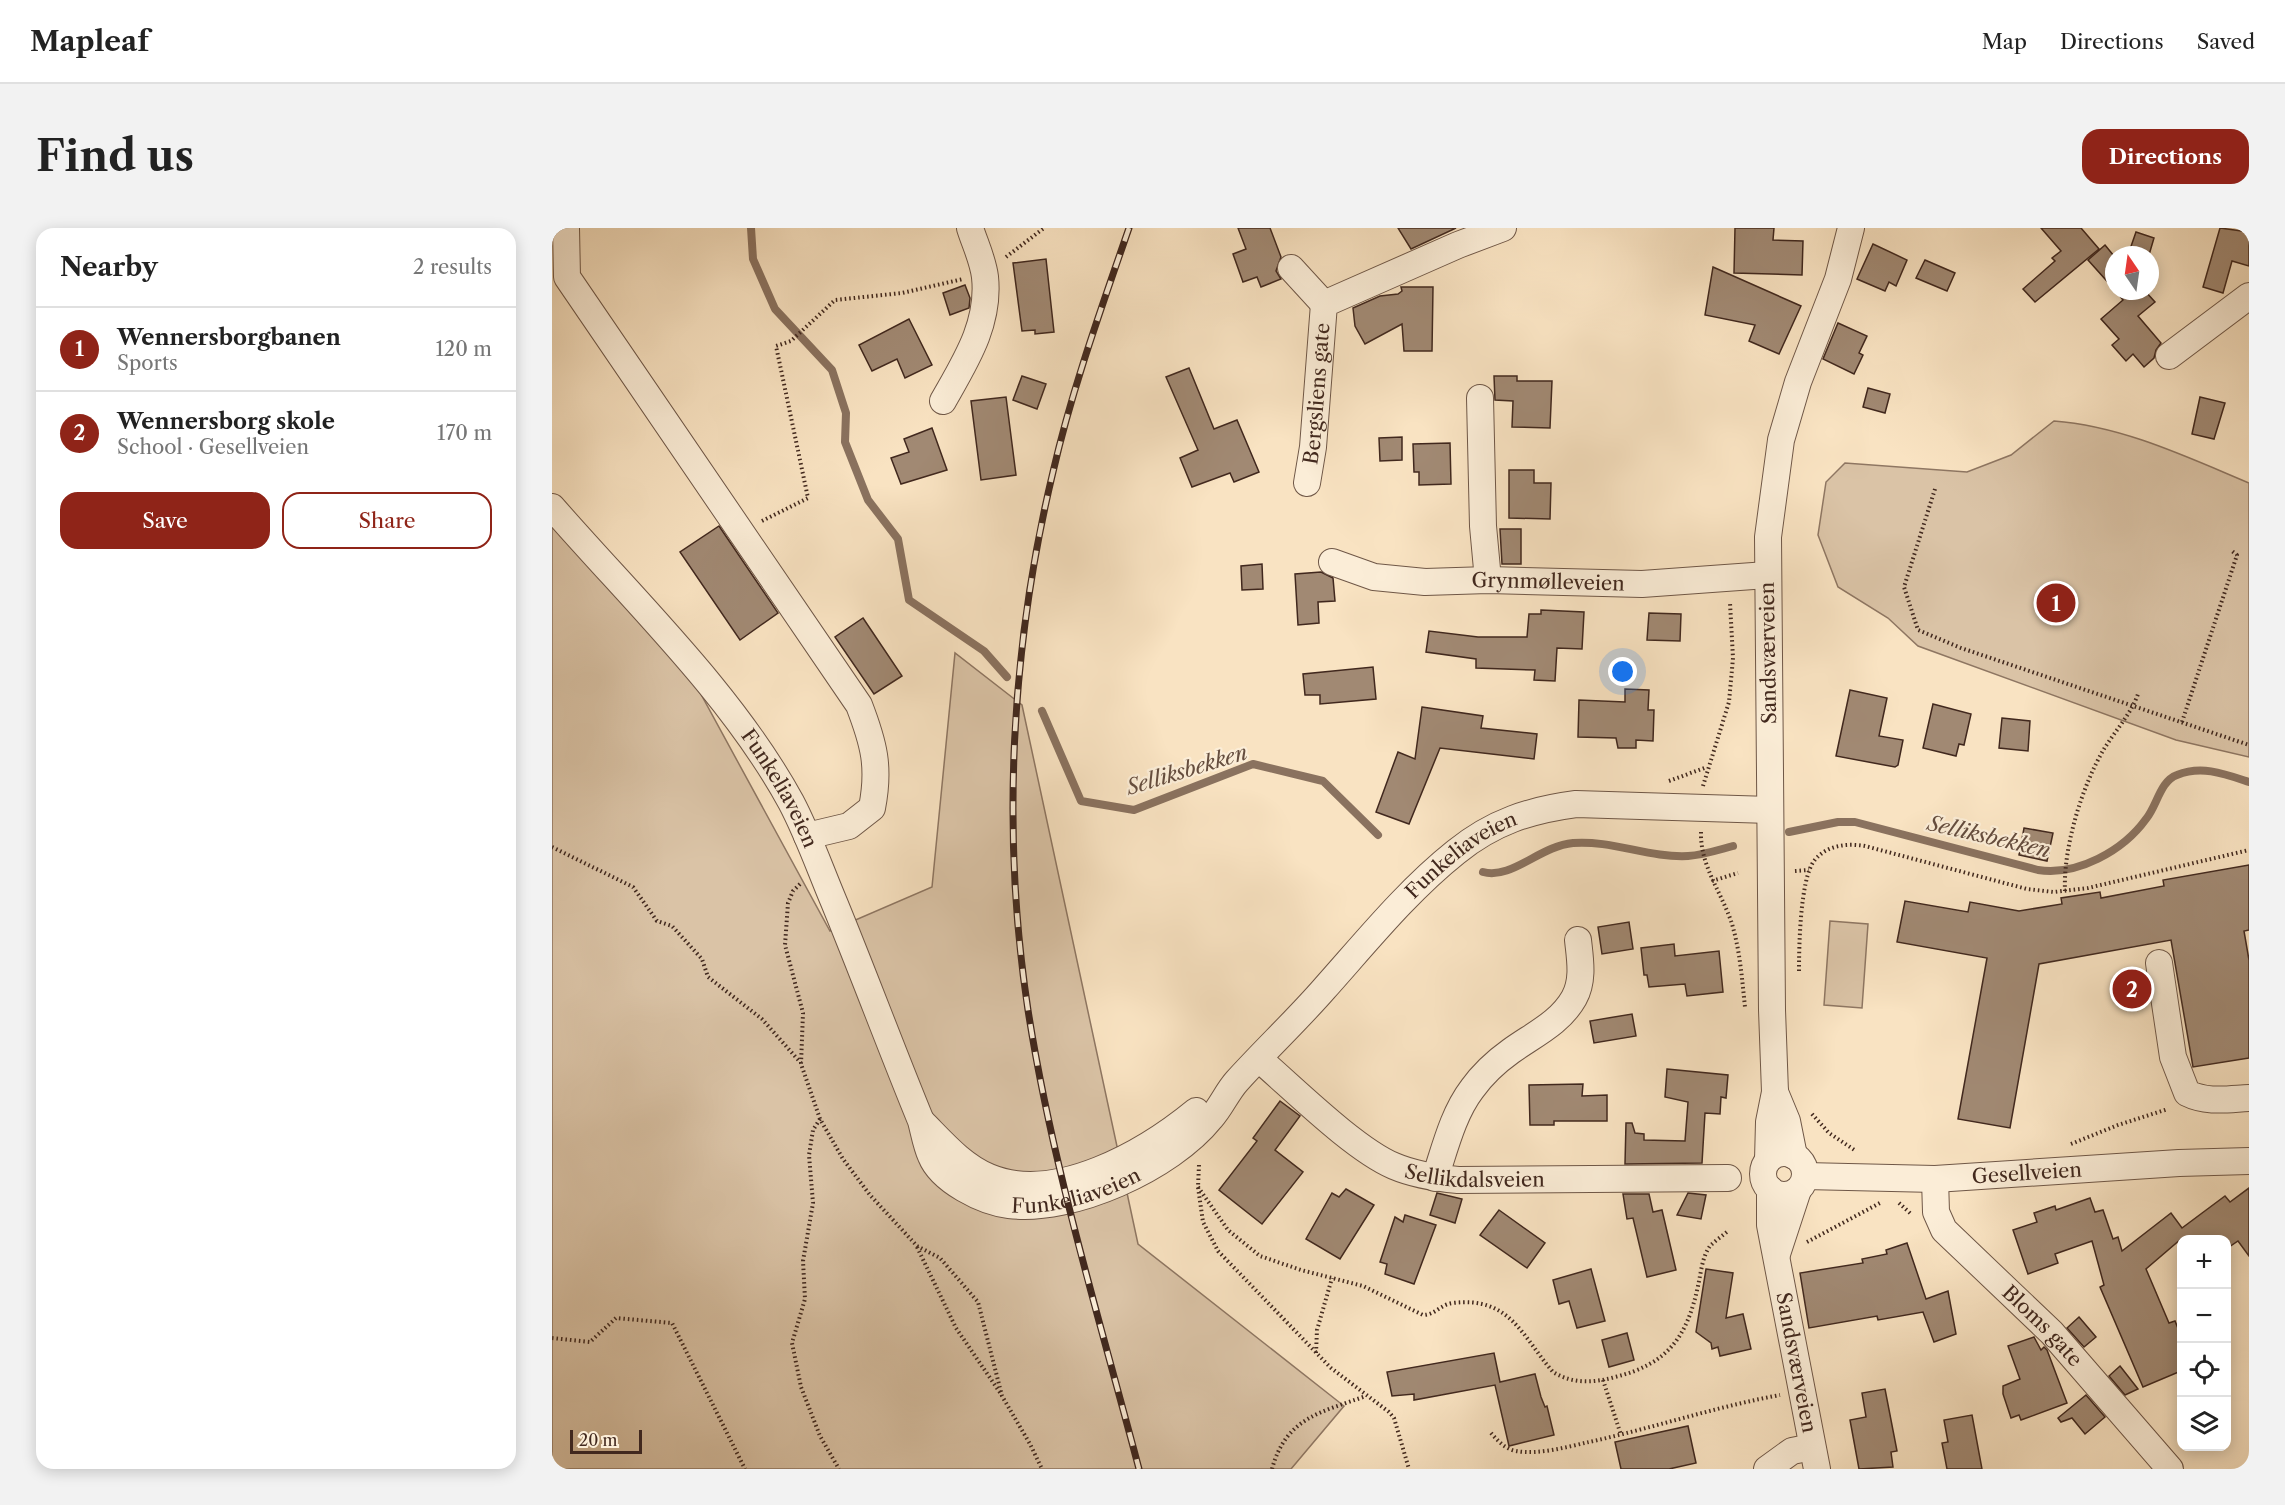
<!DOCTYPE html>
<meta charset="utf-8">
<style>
:root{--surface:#fff;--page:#f2f2f2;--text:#222;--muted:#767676;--line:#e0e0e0;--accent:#8f2418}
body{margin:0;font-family:"Libre Caslon Text",serif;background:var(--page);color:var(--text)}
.controls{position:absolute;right:18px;bottom:18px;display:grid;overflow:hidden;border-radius:12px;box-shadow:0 3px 15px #0003}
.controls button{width:54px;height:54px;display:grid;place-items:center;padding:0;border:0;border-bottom:2px solid var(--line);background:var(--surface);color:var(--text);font:30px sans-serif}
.compass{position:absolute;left:1553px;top:18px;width:54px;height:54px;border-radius:50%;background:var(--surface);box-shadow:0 3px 15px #0003;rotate:347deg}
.scale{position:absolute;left:18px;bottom:15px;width:72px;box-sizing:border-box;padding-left:6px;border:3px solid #41281e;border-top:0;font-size:16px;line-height:21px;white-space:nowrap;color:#41281e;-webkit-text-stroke:4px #fbedd7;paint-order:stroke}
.you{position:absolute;left:1071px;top:444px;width:21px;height:21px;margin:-15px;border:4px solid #fff;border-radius:50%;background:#1a73e8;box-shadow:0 0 0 9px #1a73e833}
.badge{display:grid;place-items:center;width:39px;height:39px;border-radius:50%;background:var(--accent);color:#fff;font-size:20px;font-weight:700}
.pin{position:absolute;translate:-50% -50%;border:3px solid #fff;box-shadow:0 2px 6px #0006}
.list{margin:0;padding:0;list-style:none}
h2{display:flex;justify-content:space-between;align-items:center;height:78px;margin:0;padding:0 24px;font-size:26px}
h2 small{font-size:20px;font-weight:400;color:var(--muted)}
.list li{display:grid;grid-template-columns:39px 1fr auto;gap:18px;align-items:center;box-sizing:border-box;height:84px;padding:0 24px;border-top:2px solid var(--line)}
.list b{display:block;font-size:22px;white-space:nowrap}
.list p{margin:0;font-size:20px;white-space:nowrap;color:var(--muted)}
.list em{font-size:20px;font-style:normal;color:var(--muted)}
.actions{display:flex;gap:12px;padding:18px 24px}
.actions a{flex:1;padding:14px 0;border:2px solid var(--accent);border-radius:18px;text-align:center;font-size:21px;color:var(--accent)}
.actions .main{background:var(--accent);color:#fff}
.icon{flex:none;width:33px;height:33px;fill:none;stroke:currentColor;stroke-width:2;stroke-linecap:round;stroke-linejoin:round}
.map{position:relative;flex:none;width:1697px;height:1241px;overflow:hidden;border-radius:18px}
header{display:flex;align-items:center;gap:36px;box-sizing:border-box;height:84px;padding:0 30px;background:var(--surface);border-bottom:2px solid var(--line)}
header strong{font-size:28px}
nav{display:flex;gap:33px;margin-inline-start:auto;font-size:21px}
.intro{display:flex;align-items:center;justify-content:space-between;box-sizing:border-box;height:144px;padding:0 36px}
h1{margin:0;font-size:42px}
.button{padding:15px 27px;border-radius:18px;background:var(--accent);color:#fff;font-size:21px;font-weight:700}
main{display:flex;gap:36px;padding:0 36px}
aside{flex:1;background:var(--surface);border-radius:18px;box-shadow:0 3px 15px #0003}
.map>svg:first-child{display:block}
</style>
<header>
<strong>Mapleaf</strong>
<nav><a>Map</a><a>Directions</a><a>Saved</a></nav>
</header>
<div class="intro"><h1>Find us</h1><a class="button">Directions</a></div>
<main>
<aside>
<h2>Nearby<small>2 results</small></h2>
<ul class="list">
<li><span class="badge">1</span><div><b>Wennersborgbanen</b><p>Sports</p></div><em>120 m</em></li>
<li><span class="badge">2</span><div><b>Wennersborg skole</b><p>School · Gesellveien</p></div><em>170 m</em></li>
</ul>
<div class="actions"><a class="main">Save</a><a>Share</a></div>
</aside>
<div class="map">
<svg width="1697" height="1241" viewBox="0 0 1697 1241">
<rect width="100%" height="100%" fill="#f9e3c2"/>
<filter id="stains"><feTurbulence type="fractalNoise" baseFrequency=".00333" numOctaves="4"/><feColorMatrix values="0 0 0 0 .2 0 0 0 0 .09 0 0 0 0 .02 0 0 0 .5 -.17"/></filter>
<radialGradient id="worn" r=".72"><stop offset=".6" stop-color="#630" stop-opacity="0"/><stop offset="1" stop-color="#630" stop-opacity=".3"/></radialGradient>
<!-- green -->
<g fill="#dac3a6" stroke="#8e7662" stroke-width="1.5">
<path d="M1502 193C1570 198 1635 229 1697 255V529L1624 512 1366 418 1336 390 1286 359 1266 307 1274 254 1293 235 1415 244 1459 227Z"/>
<path d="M0 288 133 437 278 703 380 659 403 425 470 477 586 1016 792 1178 739 1241H0Z"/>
<path d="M1278 693 1316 696 1310 780 1272 777Z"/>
</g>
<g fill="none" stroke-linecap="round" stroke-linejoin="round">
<!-- stream -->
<g stroke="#8a725f" stroke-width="8">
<path d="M199 0 201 31 223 81 280 142 294 185 293 214 316 272 346 311 357 372 432 423 455 449"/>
<path d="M490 483 529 573 582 582 701 536 771 553 826 607"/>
<path d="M1237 604 1286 594H1303L1486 642C1525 648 1571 623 1594 591 1605 578 1608 553 1625 547 1650 537 1673 546 1697 554"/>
<path d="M931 644C959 652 988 618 1021 615 1060 612 1097 630 1136 628 1151 627 1166 622 1181 618"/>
</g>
</g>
<!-- building -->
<g fill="#a18973" stroke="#41281e" stroke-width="1.5">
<path d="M686 0H718L729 29 724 43 729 51 709 59 705 49 691 54 681 26 694 21Z"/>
<path d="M846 0H904L859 21Z"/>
<path d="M1183 0H1222L1221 12 1251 13 1250 47 1182 45Z"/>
<path d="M1489 0H1529L1547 21 1483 74 1471 61 1503 33 1500 30 1509 23Z"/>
<path d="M1668 0 1697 4V38L1680 33 1671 65 1651 59Z"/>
<path d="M1584 4 1602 10 1597 27H1576Z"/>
<path d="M1321 16 1355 32 1344 58 1337 54 1333 63 1305 51Z"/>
<path d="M1553 17 1562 28V61L1536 32Z"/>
<path d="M494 31 502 104 483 106V102L470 103 461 35Z"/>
<path d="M1373 32 1403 45 1395 63 1364 50Z"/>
<path d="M1161 39 1249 78 1227 126 1197 113 1203 97 1153 87Z"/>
<path d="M413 57 418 70 417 80 398 87 391 65Z"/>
<path d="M849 59H881L880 123H852L850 96 813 116 803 98 801 80 828 68 846 66 850 63Z"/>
<path d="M1564 63H1593L1603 74 1586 88 1609 115 1604 122 1602 130 1592 139 1581 126 1574 133 1560 117 1567 111 1549 91 1571 72Z"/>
<path d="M357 91 380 137 353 150 345 131 320 143 307 117Z"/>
<path d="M1286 95 1315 108 1307 125 1311 127 1302 146 1271 131Z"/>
<path d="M637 140 662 201 685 192 707 244 682 254 678 245 640 259 628 230 646 222 614 149Z"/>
<path d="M470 148 494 156 485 181 461 172Z"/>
<path d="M942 148H965V153H1000L998 200 960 199 961 173 943 172Z"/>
<path d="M1316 160 1338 166 1333 185 1311 179Z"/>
<path d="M454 169 464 247 429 252 419 173Z"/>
<path d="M1648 169 1673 175 1662 211 1640 206Z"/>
<path d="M380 200 395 242 349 256 339 230 357 224 352 211Z"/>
<path d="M850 209V232L828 233 827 210Z"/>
<path d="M898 215 899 256 867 257V244H862L861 216Z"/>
<path d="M957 242H982V255H999L998 291 957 290Z"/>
<path d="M167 298 226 385 188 412 128 324Z"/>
<path d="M948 301H969V336H950Z"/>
<path d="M710 336 711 361 690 362 689 338Z"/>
<path d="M769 344 781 350 783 373 766 374 767 395 746 397 743 346Z"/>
<path d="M989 382 1032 384 1030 421 1005 420 1003 453 982 452 983 442 924 440V431L874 424 877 403 926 409H975L977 386H989Z"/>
<path d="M1097 385 1129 386 1128 413 1095 412Z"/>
<path d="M311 390 350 448 322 466 283 409Z"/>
<path d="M821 439 824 471 768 476V467H753L751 446Z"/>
<path d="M1073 461 1097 462 1096 482H1102L1101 513 1084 512V520H1066L1064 510 1026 509 1027 472 1073 474Z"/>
<path d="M1298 462 1335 470 1327 508 1351 512 1346 537 1343 539 1284 528Z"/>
<path d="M1381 476 1419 486 1412 517 1407 516 1404 528 1371 520Z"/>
<path d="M870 479 931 488 929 500 985 506 982 531 888 520 857 596 824 584 846 524 863 531Z"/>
<path d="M1450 490 1478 493 1476 523 1447 520Z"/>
<path d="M1472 600 1501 605 1495 633 1467 627Z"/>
<path d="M1697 637V702L1692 703 1697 732V830L1641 839 1619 712 1487 736 1458 900 1406 891 1435 730 1345 714 1353 673 1416 684 1418 674 1467 683 1510 676 1509 670 1548 664 1549 670 1612 658 1611 652Z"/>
<path d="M1077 694 1081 721 1050 726 1046 699Z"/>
<path d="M1122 716 1123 728 1167 723 1171 764 1135 768 1133 756 1097 759 1095 747H1092L1089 720Z"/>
<path d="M1080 786 1084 808 1042 815 1038 793Z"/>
<path d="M1115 841 1176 847 1174 870 1169 869 1168 886 1153 885 1150 935 1073 936 1074 895H1080L1083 905 1092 906V912L1133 913 1136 874 1113 869Z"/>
<path d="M1031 856 1030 868 1055 867V893H1002V897H978L977 857Z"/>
<path d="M728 873 748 888 723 922 751 944 710 996 667 962 705 913 701 910Z"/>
<path d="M1697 960V1028L1686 1013 1674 1021V1011H1629L1594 1041 1617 1095 1623 1093 1629 1108V1143L1591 1159 1548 1059 1552 1057 1540 1013 1503 1026 1506 1035 1476 1046 1461 1002 1485 994 1482 985 1503 978 1504 982 1538 970 1543 984 1551 982 1561 1011 1566 1009 1570 1023 1619 985 1630 1000 1673 968 1678 974Z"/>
<path d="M794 961 822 977 788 1031 754 1011 780 965 787 969Z"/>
<path d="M885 965 910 971 903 995 878 987Z"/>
<path d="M1136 965 1154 967 1149 991 1125 987Z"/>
<path d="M1071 966H1097L1101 984 1110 982 1124 1042 1095 1049 1081 990 1075 991Z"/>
<path d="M947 982 993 1015 975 1040 928 1007Z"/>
<path d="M853 987 884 997 862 1056 833 1046 835 1036 828 1034 843 989 851 994Z"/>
<path d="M1355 1015 1374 1071 1396 1063 1404 1106 1382 1114 1371 1084 1326 1092 1325 1088 1257 1100 1248 1045 1311 1035 1310 1031 1335 1026 1334 1022Z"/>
<path d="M1039 1041 1053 1093 1025 1100 1017 1073 1007 1076 1001 1052Z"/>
<path d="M1154 1041 1181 1045 1174 1090 1191 1086 1199 1121 1168 1128 1166 1119 1160 1121 1159 1115 1144 1104Z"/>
<path d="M1527 1089 1544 1109 1532 1119 1515 1100Z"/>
<path d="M1075 1105 1082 1132 1057 1139 1050 1112Z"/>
<path d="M1482 1109 1489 1122 1492 1119 1495 1122 1515 1175 1469 1192 1467 1187 1459 1190 1451 1166V1158L1468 1151 1456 1118Z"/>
<path d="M942 1125 948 1154 983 1146 989 1169 993 1179 995 1178 1002 1207 957 1218 943 1157 862 1172V1166L840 1168 835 1144Z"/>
<path d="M1568 1138 1586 1161 1573 1167 1557 1148Z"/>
<path d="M1333 1161 1345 1223 1339 1224 1341 1239 1307 1241 1298 1192 1314 1189 1310 1165Z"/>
<path d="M1534 1167 1553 1189 1533 1206 1520 1190 1509 1194 1506 1190Z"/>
<path d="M1420 1187 1430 1241H1395L1390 1215 1396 1214 1392 1192Z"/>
<path d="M1136 1198 1144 1235 1117 1241H1069L1063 1214Z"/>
</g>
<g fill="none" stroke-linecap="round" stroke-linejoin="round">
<!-- minor casing -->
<g stroke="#6f5747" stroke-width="28">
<g id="minor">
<path d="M14 0 15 49 307 477C322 516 328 539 320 580L297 598 255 608"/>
<path d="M739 40 772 76"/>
<path d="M1617 128 1697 68"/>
<path d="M928 170 931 298 936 352"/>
<path d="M391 173C413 134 438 96 433 49 431 32 423 16 418 0"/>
<path id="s1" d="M755 255 761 219 772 76 906 17 951 0"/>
<path id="s2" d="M0 279C81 372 180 466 239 574 256 606 268 641 282 674 312 747 339 820 369 893 372 904 374 917 379 928 389 953 431 974 457 977 520 985 619 940 659 890 669 879 675 864 685 853 713 822 744 793 772 761 814 714 855 663 904 624 941 594 978 582 1024 576L1218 582"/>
<path id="s3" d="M780 334 822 349 873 354 936 352 1090 356 1215 347"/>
<path d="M1607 735 1621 829 1635 865C1655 875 1676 871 1697 870"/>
<path id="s4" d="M707 831C742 861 802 921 842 938 863 947 884 950 906 952L1176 950"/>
<path d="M1223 864 1235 893 1242 928"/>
<path d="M370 894C390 914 410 938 437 949 504 977 594 924 644 883"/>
<circle cx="1232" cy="946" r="21"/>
<path d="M1216 932 1217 894 1223 864 1220 782 1216 309 1229 212 1246 154 1286 51 1299 0"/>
<path id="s5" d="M1253 948 1383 951 1627 935 1697 933"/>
<path d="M883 950C893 920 901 886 920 861 930 847 945 833 959 823 981 807 1008 795 1022 770 1032 752 1028 731 1026 712"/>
<path id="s6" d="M1383 951 1384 984 1392 1002 1500 1105 1618 1241"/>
<path id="s7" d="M1218 961V997L1265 1241"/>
<path d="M1225 1026 1246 962"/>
<path d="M1215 1241 1240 1223 1260 1219"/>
</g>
</g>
<!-- path -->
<g stroke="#41281e" stroke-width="4" stroke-dasharray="1.5 3" stroke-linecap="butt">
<path d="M454 29 492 0"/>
<path d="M1383 261 1352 359 1366 402 1409 420 1697 517"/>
<path d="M210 293 256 270 224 118 239 113 283 72 350 65 411 51"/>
<path d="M1630 494 1685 327 1680 323"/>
<path d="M1117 553 1155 539"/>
<path d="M1151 558 1177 474 1181 430 1178 375"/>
<path d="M1149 604C1148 638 1170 665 1180 696 1188 723 1190 751 1193 779"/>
<path d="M0 619 81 659 105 693 120 698 150 731 156 749 210 791 249 835"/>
<path d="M1243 643 1257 642"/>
<path d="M1160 653 1186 645"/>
<path d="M248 656 241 663 236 675 233 717 251 785 249 836 268 891 291 931 318 967 365 1018 388 1030 426 1074 450 1168 478 1216 490 1241"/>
<path d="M1513 663C1511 620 1530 558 1552 521 1563 503 1579 486 1586 466"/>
<path d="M1247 743C1247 719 1248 652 1262 633 1274 617 1295 615 1313 618L1475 661 1502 664 1536 660 1697 622"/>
<path d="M1260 886 1277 905 1304 923"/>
<path d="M268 891 261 902 257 927 261 975 251 1033 253 1071 240 1115 249 1159 268 1208 287 1241"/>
<path d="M1519 916 1566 897 1616 881"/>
<path d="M647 937 646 959 651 994 666 1023 779 1140 837 1184 842 1190 857 1241"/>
<path d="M646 959 676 1002 708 1028 749 1042 811 1058 871 1087C883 1087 889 1076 901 1075 958 1068 970 1108 1001 1144 1020 1156 1042 1155 1063 1149 1116 1136 1135 1109 1146 1058 1149 1045 1150 1029 1158 1018 1163 1013 1170 1008 1176 1003"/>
<path d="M1347 975 1359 986"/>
<path d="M1255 1014 1328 975"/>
<path d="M365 1019 404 1100 449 1166"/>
<path d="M0 1110 38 1114 64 1090 120 1095 193 1241"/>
<path d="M764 1125 765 1102 780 1050"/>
<path d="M1051 1152 1069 1207"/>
<path d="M939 1205C946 1213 953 1221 964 1223 986 1227 1015 1219 1037 1214 1101 1200 1163 1179 1228 1167"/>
<path d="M720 1241C734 1189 770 1184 814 1168"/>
</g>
<!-- minor -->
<use href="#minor" stroke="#fbedd7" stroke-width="26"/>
<!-- rail casing -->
<g stroke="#41281e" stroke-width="7">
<path id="rail" d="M577 0C549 81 520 161 501 244 459 419 449 604 476 782 500 937 547 1089 587 1241"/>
</g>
<!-- rail -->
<use href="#rail" stroke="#fbedd7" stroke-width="4.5" stroke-dasharray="14" stroke-linecap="butt"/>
</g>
<g text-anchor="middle" stroke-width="4.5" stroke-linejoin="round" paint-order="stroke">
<!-- street labels -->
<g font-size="20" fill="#41281e" stroke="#fbedd7">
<text dy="7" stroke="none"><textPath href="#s1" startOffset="90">Bergsliens gate</textPath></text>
<text dy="7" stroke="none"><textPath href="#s3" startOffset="219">Grynmølleveien</textPath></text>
<text transform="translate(1216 425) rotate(-91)" y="7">Sandsværveien</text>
<text dy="7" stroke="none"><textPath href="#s2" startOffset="363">Funkeliaveien</textPath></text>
<text dy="7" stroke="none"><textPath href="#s2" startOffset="1449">Funkeliaveien</textPath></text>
<text dy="7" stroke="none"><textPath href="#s4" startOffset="255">Sellikdalsveien</textPath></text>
<text dy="7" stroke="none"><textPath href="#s5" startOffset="222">Gesellveien</textPath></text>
<text dy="7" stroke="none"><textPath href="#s2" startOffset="926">Funkeliaveien</textPath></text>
<text dy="7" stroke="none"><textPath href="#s6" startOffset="190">Bloms gate</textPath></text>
<text dy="7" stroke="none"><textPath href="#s7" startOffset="176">Sandsværveien</textPath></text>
</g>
<!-- water labels -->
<g font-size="21" font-style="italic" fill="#654d3e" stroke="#fbedd7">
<text transform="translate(635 542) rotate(-17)" y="7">Selliksbekken</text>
<text transform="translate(1437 609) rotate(13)" y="7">Selliksbekken</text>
</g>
</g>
<rect width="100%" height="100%" filter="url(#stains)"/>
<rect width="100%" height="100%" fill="url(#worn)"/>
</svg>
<div class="controls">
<button>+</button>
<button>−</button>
<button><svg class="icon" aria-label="locate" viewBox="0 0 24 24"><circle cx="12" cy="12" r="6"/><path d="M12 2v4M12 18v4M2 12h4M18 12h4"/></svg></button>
<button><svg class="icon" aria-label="layers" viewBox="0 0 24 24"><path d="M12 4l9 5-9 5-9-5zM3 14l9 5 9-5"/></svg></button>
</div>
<svg class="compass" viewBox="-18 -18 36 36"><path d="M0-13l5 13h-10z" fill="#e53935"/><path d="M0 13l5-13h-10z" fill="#767676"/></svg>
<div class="scale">20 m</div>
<div class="you"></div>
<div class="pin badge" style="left:1504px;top:375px">1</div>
<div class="pin badge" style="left:1580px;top:761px">2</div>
</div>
</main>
